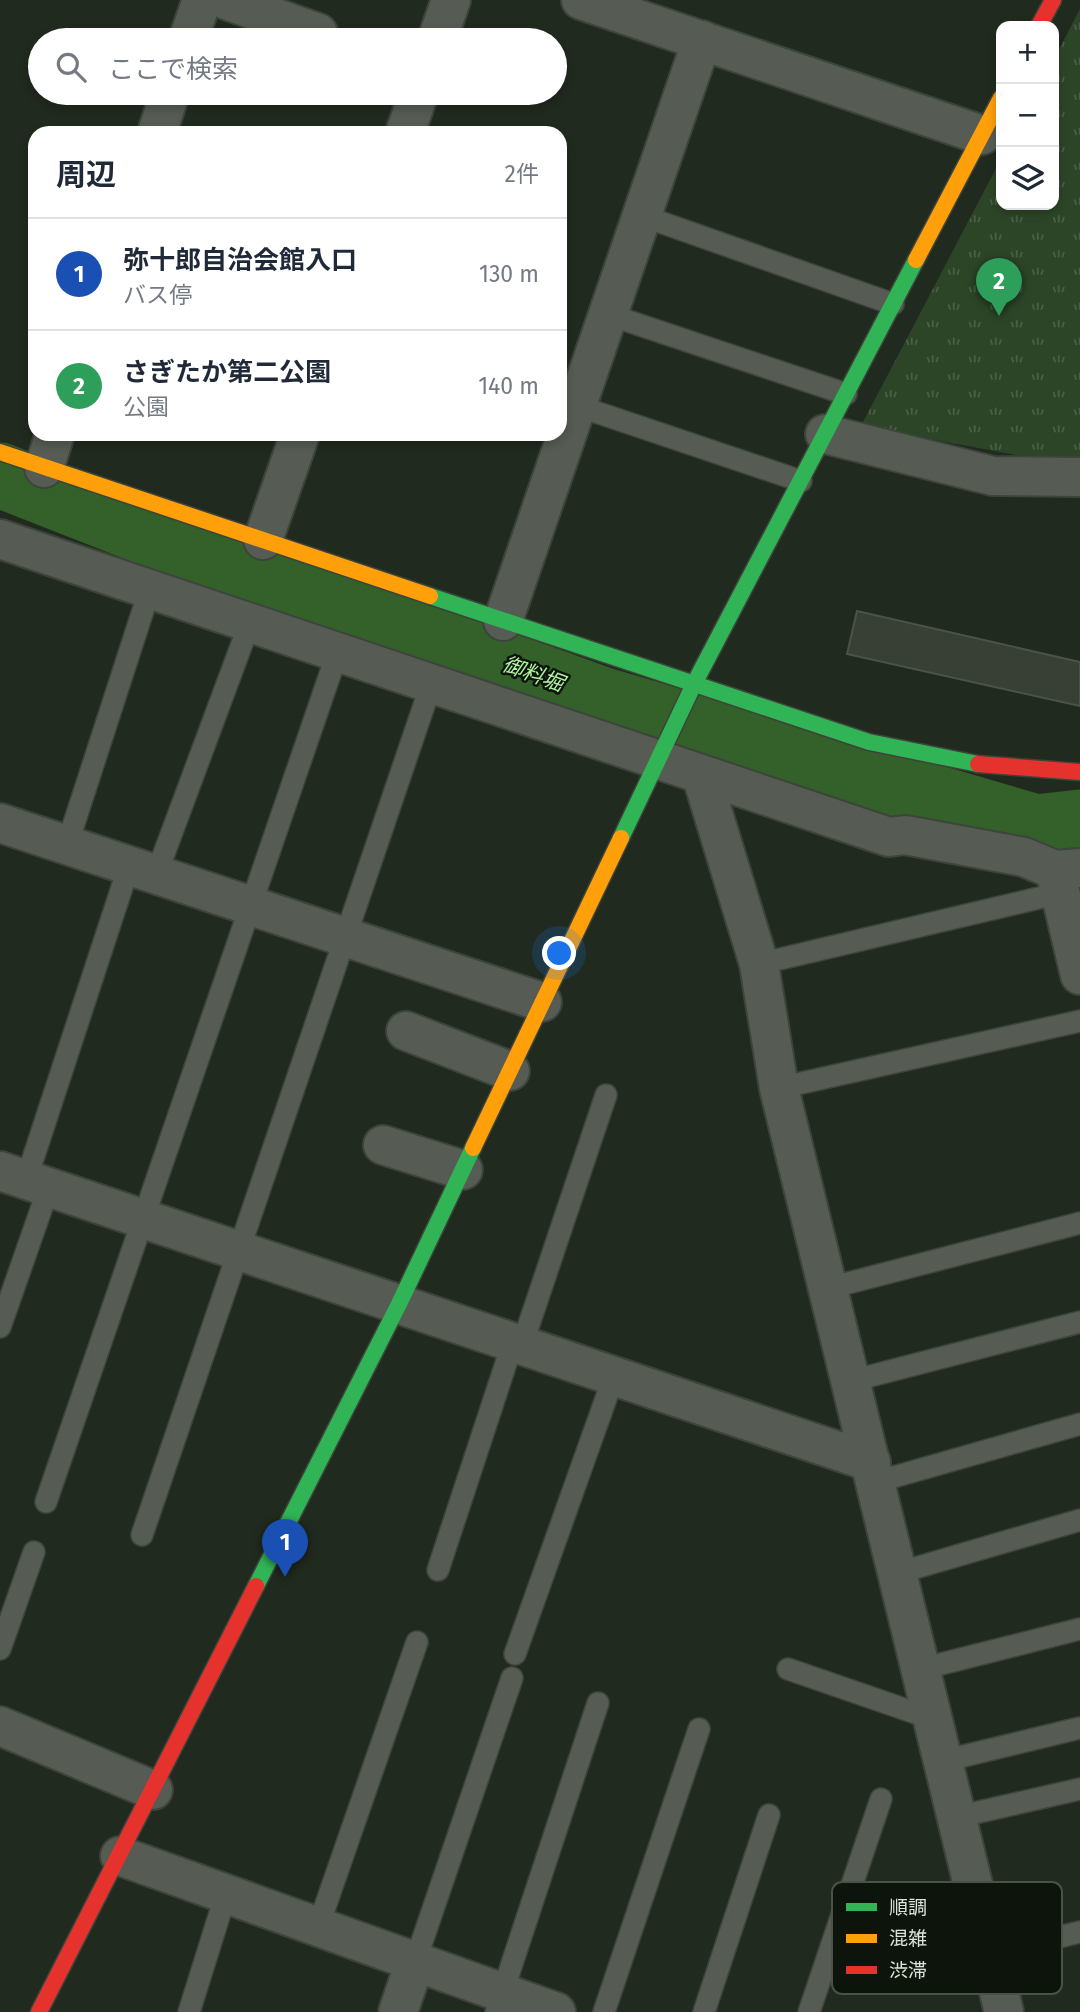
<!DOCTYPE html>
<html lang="ja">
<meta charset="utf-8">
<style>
:root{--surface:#fff;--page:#f6f6f7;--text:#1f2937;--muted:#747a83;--line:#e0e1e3;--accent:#565f62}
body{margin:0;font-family:"Fira Sans","Noto Sans JP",sans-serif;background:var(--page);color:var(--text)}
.controls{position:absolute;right:21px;top:21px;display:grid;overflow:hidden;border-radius:14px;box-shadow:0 4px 10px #0003}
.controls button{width:63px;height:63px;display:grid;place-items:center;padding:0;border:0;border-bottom:2px solid var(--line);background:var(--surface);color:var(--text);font:35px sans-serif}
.you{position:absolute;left:560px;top:954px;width:24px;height:24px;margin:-18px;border:5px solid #fff;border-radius:50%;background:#1a73e8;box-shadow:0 0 0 10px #1a73e833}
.badge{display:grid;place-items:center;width:46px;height:46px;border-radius:50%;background:var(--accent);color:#fff;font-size:23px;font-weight:700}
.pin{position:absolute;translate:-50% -58px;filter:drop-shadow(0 2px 4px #0008)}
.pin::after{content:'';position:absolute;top:37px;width:24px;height:21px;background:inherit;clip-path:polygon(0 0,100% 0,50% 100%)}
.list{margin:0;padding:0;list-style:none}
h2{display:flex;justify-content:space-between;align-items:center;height:91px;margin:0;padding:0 28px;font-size:30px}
h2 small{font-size:23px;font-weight:400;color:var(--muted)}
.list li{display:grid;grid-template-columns:46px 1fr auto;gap:21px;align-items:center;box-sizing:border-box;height:112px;padding:0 28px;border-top:2px solid var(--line)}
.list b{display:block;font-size:26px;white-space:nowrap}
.list p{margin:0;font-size:23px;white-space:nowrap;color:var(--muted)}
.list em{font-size:23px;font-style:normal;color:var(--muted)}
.icon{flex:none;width:38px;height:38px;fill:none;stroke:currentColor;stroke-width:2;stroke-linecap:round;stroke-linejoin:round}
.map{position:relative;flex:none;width:1080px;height:2012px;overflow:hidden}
.search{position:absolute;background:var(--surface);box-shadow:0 4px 10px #0003;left:28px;top:28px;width:539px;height:77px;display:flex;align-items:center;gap:18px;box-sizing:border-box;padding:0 24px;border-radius:38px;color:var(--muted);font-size:26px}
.panel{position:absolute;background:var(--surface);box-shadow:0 4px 10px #0003;left:28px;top:126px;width:539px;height:315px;border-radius:21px}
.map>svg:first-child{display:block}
</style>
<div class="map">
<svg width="1080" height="2012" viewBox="0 0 1080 2012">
<defs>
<pattern id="park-tufts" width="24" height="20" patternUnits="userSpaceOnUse" patternTransform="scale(1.75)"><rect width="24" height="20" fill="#2c4527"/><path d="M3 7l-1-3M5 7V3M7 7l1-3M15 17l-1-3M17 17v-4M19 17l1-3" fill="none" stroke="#4a6046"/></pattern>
</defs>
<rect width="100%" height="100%" fill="#212a1e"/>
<!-- park -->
<path fill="url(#park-tufts)" d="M1080 9V458L1016 455 861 426 1001 159V205H1054V59Z"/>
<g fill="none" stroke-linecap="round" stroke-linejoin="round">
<!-- river -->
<path stroke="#346029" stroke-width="65" d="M0 475 206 556 604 700 1036 827 1080 822"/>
</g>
<!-- building -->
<path fill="#384036" stroke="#4b5248" stroke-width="2" d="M857 611 1080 662V706L847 654Z"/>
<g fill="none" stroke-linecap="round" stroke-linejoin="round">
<!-- lane casing -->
<g stroke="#3c443b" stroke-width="24">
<g id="lane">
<path d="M643 216 893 304"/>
<path d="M607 314 846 394"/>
<path d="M578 406 801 481"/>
<path d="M67 845 149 592"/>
<path d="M156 875 249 625"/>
<path d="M759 964 1060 893"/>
<path d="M779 1088 1080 1021"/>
<path d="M26 1180 129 866"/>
<path d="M829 1288 1080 1223"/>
<path d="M0 1327 49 1187"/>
<path d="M522 1345 606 1095"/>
<path d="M851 1381 1080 1322"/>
<path d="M876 1482 1080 1424"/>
<path d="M46 1502 337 654"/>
<path d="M142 1535 431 685"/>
<path d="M438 1570 513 1342"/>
<path d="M898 1573 1080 1520"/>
<path d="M0 1649 34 1552"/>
<path d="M515 1654 614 1376"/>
<path d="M788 1669 933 1719"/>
<path d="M921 1669 1080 1629"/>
<path d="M943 1761 1080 1728"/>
<path d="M957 1817 1080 1789"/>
<path d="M318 1927 417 1642"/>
<path d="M990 1954 1080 1932"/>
<path d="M415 1962 512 1678"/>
<path d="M189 2012 226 1894"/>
<path d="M496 2012 598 1703"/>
<path d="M604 2012 699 1729"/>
<path d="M704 2012 769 1815"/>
<path d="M809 2012 881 1799"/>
</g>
</g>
<!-- street casing -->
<g stroke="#3c443b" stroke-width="42">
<g id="street">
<path d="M226 0 318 33"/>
<path d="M581 0 982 135"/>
<path d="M188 40 202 0"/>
<path d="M437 40 451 0"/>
<path d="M157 133 170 93"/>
<path d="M405 133 419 93"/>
<path d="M825 434 993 476 1080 477"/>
<path d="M44 468 55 434"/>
<path d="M0 539 889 837 905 835 1024 857 1055 870 1080 868"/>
<path d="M263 540 300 434"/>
<path d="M503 621 702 40"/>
<path d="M702 777 759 964 779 1088 1004 2012"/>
<path d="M0 823 542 1002"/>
<path d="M1055 870 1080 975"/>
<path d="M406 1031 510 1071"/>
<path d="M383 1145 463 1170"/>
<path d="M0 1171 871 1462"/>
<path d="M0 1726 153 1790"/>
<path d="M120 1856 556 2012"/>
<path d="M398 2012 415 1962"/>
</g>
</g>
<!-- fast casing -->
<g stroke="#3c443b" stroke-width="19">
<g id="fast">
<path d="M430 596 869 742 978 764"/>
<path d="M621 838 694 684 916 260"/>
<path d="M256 1586 399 1304 473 1148"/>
</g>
</g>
<!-- slow casing -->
<g stroke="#3c443b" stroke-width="19">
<g id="slow">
<path d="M916 260 1001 98"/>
<path d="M0 452 430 596"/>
<path d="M473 1148 621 838"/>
</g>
</g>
<!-- jam casing -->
<g stroke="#3c443b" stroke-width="19">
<g id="jam">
<path d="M1039 26 1053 0"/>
<path d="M978 764 1080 772"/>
<path d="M39 2012 256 1586"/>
</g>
</g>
<!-- lane -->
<use href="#lane" stroke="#565c54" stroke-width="21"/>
<!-- street -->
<use href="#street" stroke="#565c54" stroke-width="38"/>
<!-- fast -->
<use href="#fast" stroke="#30b455" stroke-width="16"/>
<!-- slow -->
<use href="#slow" stroke="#ff9f0a" stroke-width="16"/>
<!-- jam -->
<use href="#jam" stroke="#e5322d" stroke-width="16"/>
</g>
<g text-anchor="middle" stroke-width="5" stroke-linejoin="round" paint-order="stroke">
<!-- water labels -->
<g font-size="21" font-style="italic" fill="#b0f59f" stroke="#0d140b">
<text transform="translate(533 674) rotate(20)" y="7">御料堀</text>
</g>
</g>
<!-- legend -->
<rect x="832" y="1882" width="230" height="112" rx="10" fill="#0d140b" stroke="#4a5248" stroke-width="2"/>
<rect x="846" y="1903" width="31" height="8" fill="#30b455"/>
<rect x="846" y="1934" width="31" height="9" fill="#ff9f0a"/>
<rect x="846" y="1966" width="31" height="8" fill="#e5322d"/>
<g font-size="19" fill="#d9e3d6">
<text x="889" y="1914">順調</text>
<text x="889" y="1945">混雑</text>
<text x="889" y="1977">渋滞</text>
</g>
</svg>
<div class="controls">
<button>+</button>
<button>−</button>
<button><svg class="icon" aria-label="layers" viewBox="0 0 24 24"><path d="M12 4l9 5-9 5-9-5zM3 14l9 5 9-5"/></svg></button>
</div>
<div class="you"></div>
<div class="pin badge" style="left:285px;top:1577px;background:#1a4fb4">1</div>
<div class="pin badge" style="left:999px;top:316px;background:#2e9e5b">2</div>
<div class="search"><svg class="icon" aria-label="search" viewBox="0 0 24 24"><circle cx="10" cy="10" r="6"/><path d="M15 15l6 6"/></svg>ここで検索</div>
<section class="panel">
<h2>周辺<small>2件</small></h2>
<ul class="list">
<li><span class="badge" style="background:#1a4fb4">1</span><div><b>弥十郎自治会館入口</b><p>バス停</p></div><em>130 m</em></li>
<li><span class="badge" style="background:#2e9e5b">2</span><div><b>さぎたか第二公園</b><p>公園</p></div><em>140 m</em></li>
</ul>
</section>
</div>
